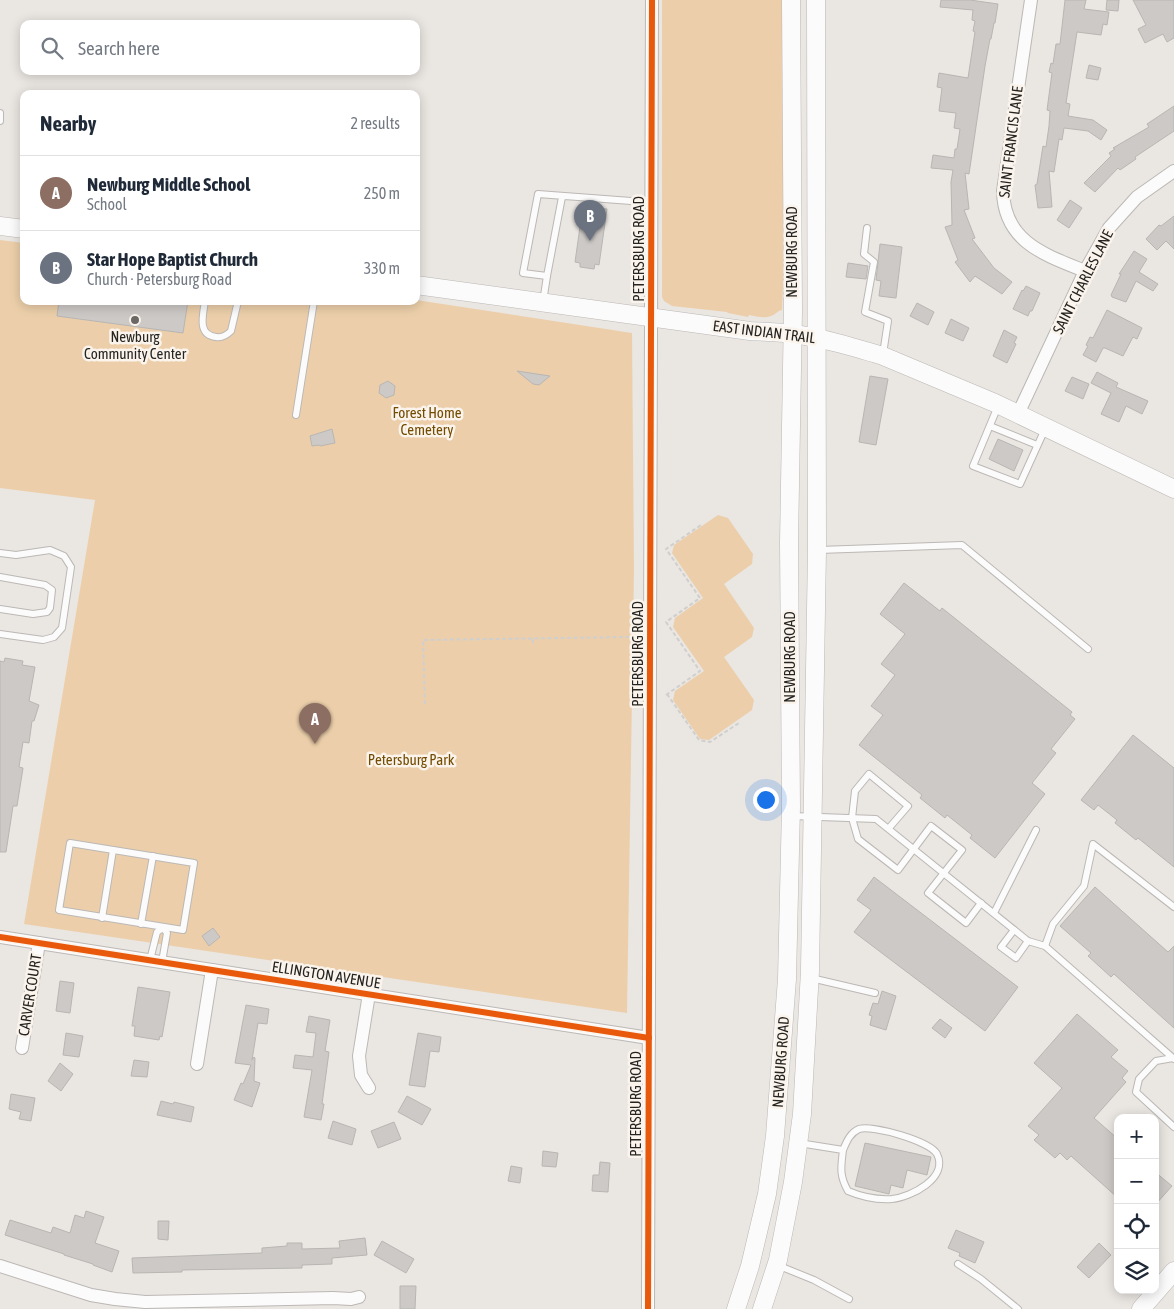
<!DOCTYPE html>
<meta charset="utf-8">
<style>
:root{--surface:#fff;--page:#f2f2f3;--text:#1f2937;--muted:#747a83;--line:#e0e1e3;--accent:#0b8043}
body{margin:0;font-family:"Asap Condensed",sans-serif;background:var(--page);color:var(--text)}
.controls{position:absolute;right:15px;bottom:15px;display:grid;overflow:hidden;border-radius:10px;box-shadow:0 2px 12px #0003}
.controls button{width:45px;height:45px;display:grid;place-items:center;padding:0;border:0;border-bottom:1px solid var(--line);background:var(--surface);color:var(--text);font:25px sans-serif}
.you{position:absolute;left:765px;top:799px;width:18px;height:18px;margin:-12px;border:4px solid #fff;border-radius:50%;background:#1a73e8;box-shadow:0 0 0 8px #1a73e833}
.badge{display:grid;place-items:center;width:32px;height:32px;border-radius:50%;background:var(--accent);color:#fff;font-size:16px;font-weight:700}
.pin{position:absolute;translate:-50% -41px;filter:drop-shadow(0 1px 2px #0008)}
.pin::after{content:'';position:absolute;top:26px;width:18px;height:15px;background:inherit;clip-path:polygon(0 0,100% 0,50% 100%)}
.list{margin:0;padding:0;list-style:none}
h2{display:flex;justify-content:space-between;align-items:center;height:65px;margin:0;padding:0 20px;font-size:21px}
h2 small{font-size:16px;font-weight:400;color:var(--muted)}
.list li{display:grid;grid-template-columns:32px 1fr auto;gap:15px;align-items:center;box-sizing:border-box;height:75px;padding:0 20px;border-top:1px solid var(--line)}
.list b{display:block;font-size:19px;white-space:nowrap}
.list p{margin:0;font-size:16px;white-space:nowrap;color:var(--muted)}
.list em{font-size:16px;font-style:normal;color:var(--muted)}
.icon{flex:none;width:28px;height:28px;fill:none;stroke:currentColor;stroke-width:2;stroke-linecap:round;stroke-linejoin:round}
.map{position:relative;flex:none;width:1174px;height:1309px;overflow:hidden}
.search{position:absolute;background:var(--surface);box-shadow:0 2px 12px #0003;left:20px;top:20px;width:400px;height:55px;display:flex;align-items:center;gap:12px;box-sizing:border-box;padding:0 18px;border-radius:10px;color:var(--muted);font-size:19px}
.panel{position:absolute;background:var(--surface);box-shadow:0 2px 12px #0003;left:20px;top:90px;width:400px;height:215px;border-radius:10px}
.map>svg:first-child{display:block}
</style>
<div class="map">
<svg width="1174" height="1309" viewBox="0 0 1174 1309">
<rect width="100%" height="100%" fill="#eae6e2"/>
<!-- green -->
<g fill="#eccfaa">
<path d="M662 0H785L784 260 782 310C777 311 775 315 771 316 764 319 756 316 749 315L748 317 728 313 727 312 672 306 664 301 662 297Z"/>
<path d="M0 240 24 243V301H416V300L632 333 634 569 627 1013 24 924 95 500 0 488Z"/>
<path d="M718 515 728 518 753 554 752 564 724 584 754 628 752 637 724 657 754 700 752 710 709 740 700 739 673 700 675 691 704 671 673 627 675 618 703 598 672 553 674 545Z"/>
</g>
<!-- building -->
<g fill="#ccc9c6" stroke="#b8b6b3">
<path d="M941 0H970L998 4 995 23H994L991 39H990L985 66 969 174 965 173 969 209 964 210 975 238 972 239 994 268 1012 282 1002 294 975 276 970 282 955 262 958 260 945 227 952 225 951 182 953 170 931 168 933 155 954 158 955 149H957L960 129 954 128 956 113 939 111 942 88 937 87 939 73 968 78 975 32 973 31 975 21 972 20 973 10 940 7Z"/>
<path d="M1065 0H1086L1084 9 1109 12 1107 25 1103 24 1101 35 1077 32 1066 103 1070 104 1068 116 1093 120 1107 130 1101 140 1088 131 1064 128 1062 140 1059 139 1054 172 1049 171 1052 207 1038 208 1035 185 1037 184 1043 146 1046 147 1049 126 1050 111 1047 110 1052 73 1049 72 1051 63 1053 64 1056 44H1060Z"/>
<path d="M1107 0H1119L1118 11 1106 10Z"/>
<path d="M1133 0H1174V38L1167 42 1163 34 1145 43 1138 29 1146 25Z"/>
<path d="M1089 65 1101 68 1098 80 1086 78Z"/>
<path d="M1174 106V131L1135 157 1136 159 1120 170 1118 168 1095 192 1084 183 1111 156 1109 153 1115 149 1113 148 1149 127 1147 124Z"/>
<path d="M1070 200 1082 208 1069 228 1057 220Z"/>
<path d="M583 206 607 209 599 265 595 264 594 269 580 267V263L575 262Z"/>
<path d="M1174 216V249L1166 241 1157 250 1146 239 1159 225 1161 226Z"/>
<path d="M880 244 902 247 896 298 879 296 881 281 876 280Z"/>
<path d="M1134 251 1147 259 1139 272 1158 284 1153 291 1136 281 1126 302 1112 297 1111 295 1121 274H1119Z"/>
<path d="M848 263 868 266 866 279 846 277Z"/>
<path d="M1026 286 1040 293 1032 311H1030L1028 316 1013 309 1022 290 1023 291Z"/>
<path d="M59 301H188L183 333 57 316Z"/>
<path d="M917 303 934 312 928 325 910 316Z"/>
<path d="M1107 310 1142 328 1137 339 1133 337 1123 356 1105 348H1103L1096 362 1083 355 1088 346 1086 345 1090 337 1093 338Z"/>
<path d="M951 319 969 328 963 341 945 333Z"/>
<path d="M1004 330 1017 337 1014 343 1016 344 1007 363 993 356Z"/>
<path d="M517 371 550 376 539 385 533 384Z"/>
<path d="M1097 372 1118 383 1116 387 1148 401 1142 414 1126 406 1119 422 1101 414 1111 393 1091 383Z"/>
<path d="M870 376 888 379 876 445 859 442Z"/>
<path d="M1072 377 1089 384 1083 399 1065 391Z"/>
<path d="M388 381 395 386 394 395 386 398 379 393 380 385Z"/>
<path d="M332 429 335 443 320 446 319 445 312 446 310 436Z"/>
<path d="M998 439 1023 450 1014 471 989 459Z"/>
<path d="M904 583 940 611 942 608 1072 712 1070 715 1075 719 1051 749 1056 753 1032 783 1045 794 995 858 970 838 972 835 947 815 945 818 920 798 922 795 859 745 883 715 871 706 895 675 881 664 905 634 880 614Z"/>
<path d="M5 658 23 661 22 665 35 667 29 701 39 705 34 721H32L29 743 23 742 19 767 23 768 17 806H13L6 852H0V661L4 662Z"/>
<path d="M1133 735 1174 768V867L1138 838 1136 840 1115 823 1117 820 1098 805 1094 810 1081 800Z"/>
<path d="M874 877 1018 987 985 1031 854 932 871 910 857 900Z"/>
<path d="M1095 887 1168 952 1174 946V1028L1114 974 1111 977 1088 956 1091 953 1060 926Z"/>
<path d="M213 928 220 937 209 946 202 936Z"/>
<path d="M60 981 74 983 70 1013 56 1011Z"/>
<path d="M138 987 170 992 162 1037 160 1036 159 1040 134 1036 135 1026H132Z"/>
<path d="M882 991 896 996 886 1030 870 1025 872 1016 869 1015 873 1003 878 1004Z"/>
<path d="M246 1005 269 1009 267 1024 258 1023 252 1060 254 1057 255 1058 254 1081 260 1083 252 1107 234 1100 241 1083 243 1084 251 1065 235 1063Z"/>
<path d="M1077 1014 1118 1050 1111 1057 1128 1071 1122 1078 1126 1082 1094 1118 1118 1139V1198L1071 1156 1067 1160 1060 1153 1055 1158 1034 1140 1039 1135 1028 1126 1062 1088 1034 1063Z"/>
<path d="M309 1016 330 1020 325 1051 329 1052 322 1104H324L321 1120 304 1117 312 1070 293 1068 295 1055 313 1057 316 1033 306 1032Z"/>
<path d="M940 1019 952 1028 945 1038 932 1028Z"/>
<path d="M66 1033 83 1036 79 1057 63 1055Z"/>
<path d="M418 1033 441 1037 439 1052 430 1051 425 1087 409 1085Z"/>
<path d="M134 1060 149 1062 147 1077 131 1076Z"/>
<path d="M60 1063 73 1074 61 1091 48 1081Z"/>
<path d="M11 1094 35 1098 31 1121 19 1119 21 1112 9 1109Z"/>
<path d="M407 1096 431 1109 422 1125 398 1112Z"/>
<path d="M161 1101 173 1104 174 1102 194 1107 191 1122 157 1115Z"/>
<path d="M333 1121 356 1129 352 1145 328 1138Z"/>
<path d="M394 1122 401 1139 378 1148 371 1131Z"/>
<path d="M865 1143 931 1157 927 1175 907 1170 903 1188 891 1185 889 1194 855 1186Z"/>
<path d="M543 1151 558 1153 556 1167 542 1166Z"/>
<path d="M600 1162 610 1163 608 1192 592 1191 593 1175H599Z"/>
<path d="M511 1166 522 1168 520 1183 508 1181Z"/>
<path d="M1155 1172 1172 1186 1155 1205Z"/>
<path d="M86 1211 104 1217 95 1243 119 1251 112 1272 93 1265V1264L64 1255V1254L5 1235 10 1220 51 1233 53 1227 70 1233 75 1215 84 1218Z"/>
<path d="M158 1221H169L168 1240 158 1239Z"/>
<path d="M956 1230 984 1242 975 1263 959 1256 960 1253 948 1248Z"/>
<path d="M365 1238 367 1255 332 1258V1264L302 1265V1268L182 1270V1272L133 1273 132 1258 262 1253V1248L287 1246V1243H302V1249L340 1248 339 1241Z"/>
<path d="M382 1241 414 1259 406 1273 374 1255Z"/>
<path d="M1099 1243 1111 1255 1089 1278 1077 1267Z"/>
<path d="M400 1286H416L415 1309H400Z"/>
</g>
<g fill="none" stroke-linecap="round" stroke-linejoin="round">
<!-- service casing -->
<g stroke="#bbb8b5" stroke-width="8">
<g id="service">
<path d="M0 113V121"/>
<path d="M562 197 547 276 523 273 538 194 631 201 651 200"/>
<path d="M867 228 864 254 874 262 865 312 888 321 883 354"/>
<path d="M205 301C203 315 197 335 216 337 222 338 227 335 231 331L238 301"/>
<path d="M543 302 547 276"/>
<path d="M998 406 973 466 1020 484 1045 429"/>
<path d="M296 415 314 301"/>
<path d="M990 426 1037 445"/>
<path d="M819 550 962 545 1088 649"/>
<path d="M0 553 16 555 50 550 64 556 71 567 62 628 54 637 43 640 0 634"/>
<path d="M0 577 45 585 52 590 50 608 47 612 33 614 0 609"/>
<path d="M792 816 876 819 1028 941 1045 946 1173 1058"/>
<path d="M889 828 908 806 869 774 855 791 852 818 858 839 898 870 931 826 962 850 928 893 966 923 981 903"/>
<path d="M70 843 194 863 183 930 59 910Z"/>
<path d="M994 913 1036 830"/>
<path d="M102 918 113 850"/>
<path d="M141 924 153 856"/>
<path d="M1014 930 1001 947 1016 958 1028 941"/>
<path d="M1045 946 1053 924 1084 886 1093 844 1174 907"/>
<path d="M150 960 157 932 163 928 167 933 162 962"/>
<path d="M811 978 875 993"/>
<path d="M1174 1059 1173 1058 1156 1061 1139 1079 1136 1092 1174 1127"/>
<path d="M799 1143 843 1150C841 1167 839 1175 848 1191 862 1197 876 1200 892 1199 911 1197 949 1178 937 1154 930 1141 873 1125 859 1129 850 1133 847 1141 843 1150"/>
<path d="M958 1264 981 1279 1018 1309"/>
<path d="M777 1265 814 1280 849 1299"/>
</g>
</g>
<!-- minor casing -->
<g stroke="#bbb8b5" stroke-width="14">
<g id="minor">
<path d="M1031 0 1003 191C1004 242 1045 255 1085 271"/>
<path d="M1018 414 1085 271 1109 228 1137 197 1174 171"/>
<path d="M0 937 649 1038"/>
<path d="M22 1048 39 943"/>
<path d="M197 1064 212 970"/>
<path d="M369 1088 361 1075 359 1056 369 994"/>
<path d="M0 1266 91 1295 115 1299 145 1302 333 1298 351 1299 359 1297"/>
<path d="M648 1309 652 0"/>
</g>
</g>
<!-- secondary casing -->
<g stroke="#bbb8b5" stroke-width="19">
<g id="secondary">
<path d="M0 226 24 229"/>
<path d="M416 285 750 331C764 332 779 332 793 334 823 338 853 347 883 356L995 403 1174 489"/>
<path d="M736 1309 750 1266 767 1194 775 1136 787 979 791 807 789 543 793 310 791 0"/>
<path d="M762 1309 778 1260 793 1182 802 1114 810 971 817 550 816 0"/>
<path d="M1141 1309 1174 1271"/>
</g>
</g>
<!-- path -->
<g stroke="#d0cfce" stroke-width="2" stroke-dasharray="4 2.5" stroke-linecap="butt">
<path d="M533 639V644"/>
<path d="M667 694 699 740 710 742 739 723"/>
<path d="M666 695 700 671 666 622 700 598 666 549 701 525"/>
<path d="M425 704 423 640 630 637"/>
</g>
<!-- service -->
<use href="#service" stroke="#fcfbfb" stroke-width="6"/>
<!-- minor -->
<use href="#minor" stroke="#fcfbfb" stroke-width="12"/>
<!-- secondary -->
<use href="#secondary" stroke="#fcfbfb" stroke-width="18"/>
<!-- cycleway casing -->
<g stroke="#faf4ec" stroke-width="9">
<g id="cycleway">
<path d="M0 937 649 1038"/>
<path d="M648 1309 652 0"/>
</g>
</g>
<!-- cycleway -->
<use href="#cycleway" stroke="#e8590c" stroke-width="6"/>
</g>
<!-- markers -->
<circle fill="#6b6865" stroke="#faf4ec" stroke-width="2" cx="135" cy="320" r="5"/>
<g text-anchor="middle" stroke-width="5" stroke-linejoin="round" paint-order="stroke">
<!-- street labels -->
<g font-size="15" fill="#262421" stroke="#faf4ec">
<text transform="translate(1011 142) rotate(-83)" y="5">SAINT FRANCIS LANE</text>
<text transform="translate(639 249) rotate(-90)" y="5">PETERSBURG ROAD</text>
<text transform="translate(792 252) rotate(-90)" y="5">NEWBURG ROAD</text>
<text transform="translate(1083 282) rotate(-63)" y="5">SAINT CHARLES LANE</text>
<text transform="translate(764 332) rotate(7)" y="5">EAST INDIAN TRAIL</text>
<text transform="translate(638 654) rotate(-90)" y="5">PETERSBURG ROAD</text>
<text transform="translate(790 657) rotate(-90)" y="5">NEWBURG ROAD</text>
<text transform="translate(326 975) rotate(9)" y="5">ELLINGTON AVENUE</text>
<text transform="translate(30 995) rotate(-81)" y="5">CARVER COURT</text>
<text transform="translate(781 1062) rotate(-86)" y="5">NEWBURG ROAD</text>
<text transform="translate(636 1104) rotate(-90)" y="5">PETERSBURG ROAD</text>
</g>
<!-- poi labels -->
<g font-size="15" fill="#262421" stroke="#faf4ec">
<text x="135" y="342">Newburg<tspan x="135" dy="17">Community Center</tspan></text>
</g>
<!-- park labels -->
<g font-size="15" fill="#744c00" stroke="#faf4ec">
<text x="427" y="418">Forest Home<tspan x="427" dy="17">Cemetery</tspan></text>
<text x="411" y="765">Petersburg Park</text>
</g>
</g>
</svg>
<div class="controls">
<button>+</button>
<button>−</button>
<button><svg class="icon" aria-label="locate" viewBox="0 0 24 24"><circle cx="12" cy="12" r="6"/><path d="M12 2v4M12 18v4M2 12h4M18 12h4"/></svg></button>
<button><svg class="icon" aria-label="layers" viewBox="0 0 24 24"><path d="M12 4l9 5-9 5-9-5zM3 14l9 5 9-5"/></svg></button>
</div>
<div class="you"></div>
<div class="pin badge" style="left:315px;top:744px;background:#8d6e63">A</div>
<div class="pin badge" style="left:590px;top:241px;background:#6b7280">B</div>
<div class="search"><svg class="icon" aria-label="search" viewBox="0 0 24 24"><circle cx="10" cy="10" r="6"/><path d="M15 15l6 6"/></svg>Search here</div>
<section class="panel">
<h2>Nearby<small>2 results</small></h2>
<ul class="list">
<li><span class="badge" style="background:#8d6e63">A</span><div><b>Newburg Middle School</b><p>School</p></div><em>250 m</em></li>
<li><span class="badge" style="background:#6b7280">B</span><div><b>Star Hope Baptist Church</b><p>Church · Petersburg Road</p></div><em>330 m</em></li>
</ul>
</section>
</div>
